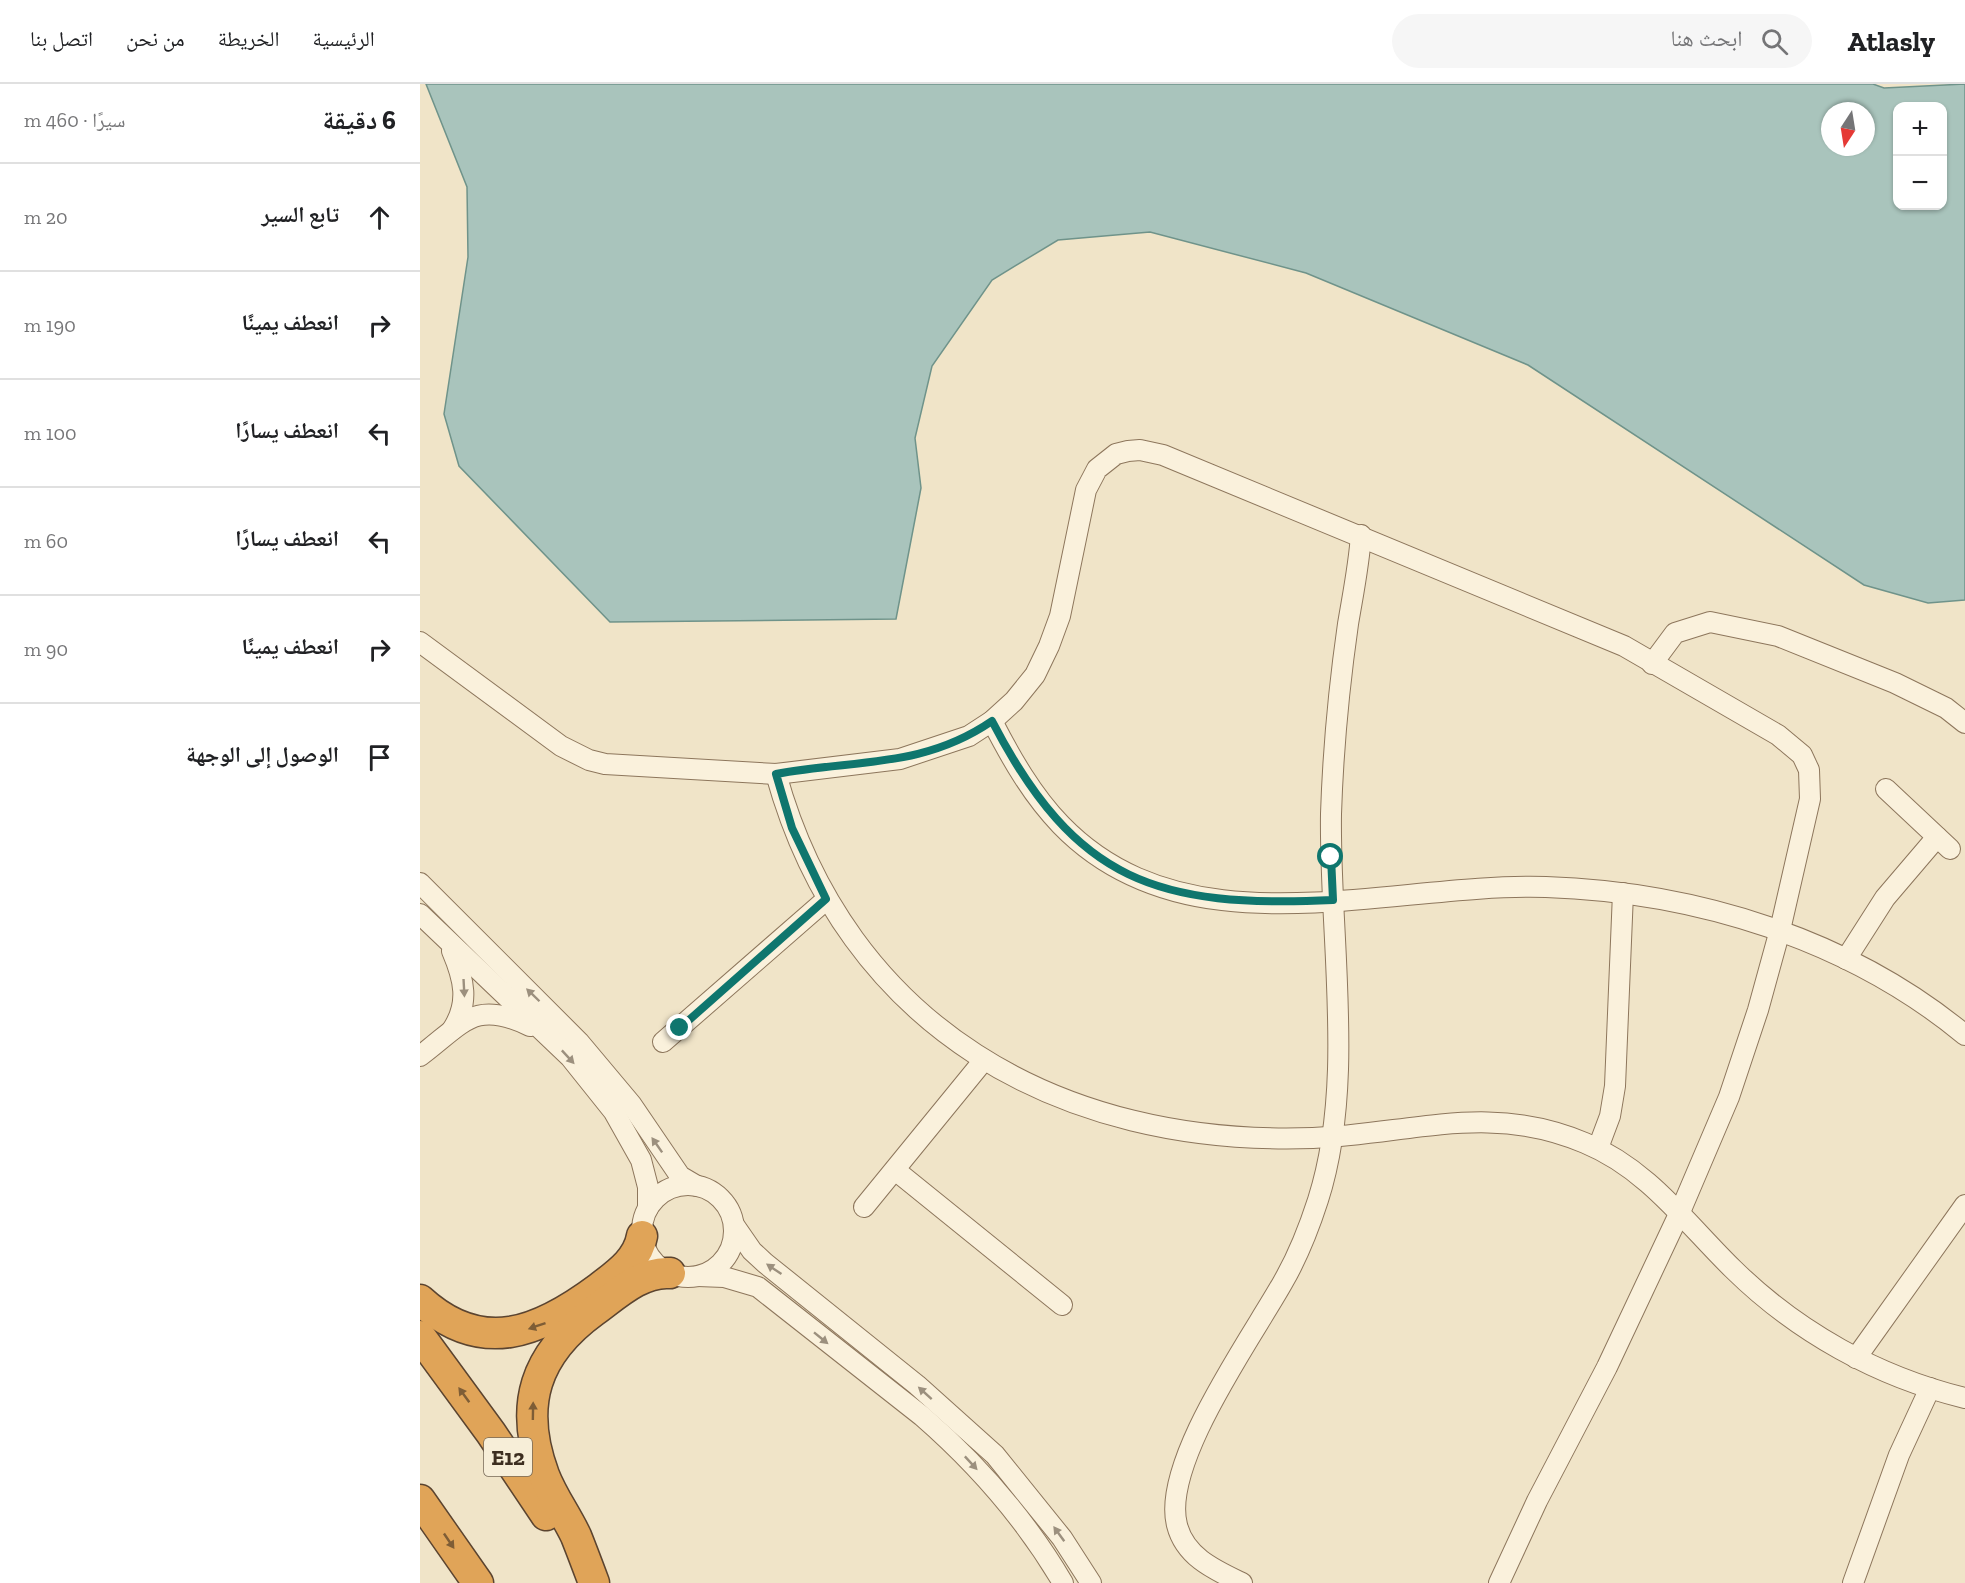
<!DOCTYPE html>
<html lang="ar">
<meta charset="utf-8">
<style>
:root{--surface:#fff;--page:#f6f6f6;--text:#202124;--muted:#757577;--line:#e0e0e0}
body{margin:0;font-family:"Zilla Slab","Noto Naskh Arabic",serif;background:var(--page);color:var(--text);direction:rtl}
.controls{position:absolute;right:18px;top:18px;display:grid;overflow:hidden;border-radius:12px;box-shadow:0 2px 4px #0004}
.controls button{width:54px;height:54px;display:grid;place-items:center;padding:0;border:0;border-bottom:2px solid var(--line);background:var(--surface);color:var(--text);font:30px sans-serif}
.compass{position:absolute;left:1401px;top:18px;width:54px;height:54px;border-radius:50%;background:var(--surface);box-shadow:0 2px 4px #0004;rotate:192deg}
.stop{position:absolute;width:18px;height:18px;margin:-14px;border:4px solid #0f766e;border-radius:50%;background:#fff}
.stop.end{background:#0f766e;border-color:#fff;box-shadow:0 2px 6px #0008}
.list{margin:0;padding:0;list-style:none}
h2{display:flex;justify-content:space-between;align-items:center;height:78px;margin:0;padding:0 24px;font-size:26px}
h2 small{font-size:20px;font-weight:400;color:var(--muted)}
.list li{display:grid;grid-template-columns:39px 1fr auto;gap:18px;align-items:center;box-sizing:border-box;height:108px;padding:0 24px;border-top:2px solid var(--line)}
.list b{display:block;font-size:22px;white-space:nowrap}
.list em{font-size:20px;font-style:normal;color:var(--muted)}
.icon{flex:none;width:33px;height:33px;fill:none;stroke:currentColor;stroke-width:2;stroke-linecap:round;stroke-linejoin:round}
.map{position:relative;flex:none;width:1545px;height:1499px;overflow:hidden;direction:ltr}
header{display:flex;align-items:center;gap:36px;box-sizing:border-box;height:84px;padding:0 30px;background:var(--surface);border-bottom:2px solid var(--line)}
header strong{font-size:28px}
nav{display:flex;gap:33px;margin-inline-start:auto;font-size:21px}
.search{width:420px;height:54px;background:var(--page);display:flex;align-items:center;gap:15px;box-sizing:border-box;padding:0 21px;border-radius:33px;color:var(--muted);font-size:22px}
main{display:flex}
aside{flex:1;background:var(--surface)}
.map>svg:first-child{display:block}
</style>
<header>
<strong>Atlasly</strong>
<div class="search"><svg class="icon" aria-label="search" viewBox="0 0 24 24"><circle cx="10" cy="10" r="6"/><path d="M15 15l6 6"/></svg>ابحث هنا</div>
<nav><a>الرئيسية</a><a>الخريطة</a><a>من نحن</a><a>اتصل بنا</a></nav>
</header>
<main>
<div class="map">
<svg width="1545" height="1499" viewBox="0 0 1545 1499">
<rect width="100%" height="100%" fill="#f0e4c8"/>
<!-- water -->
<path fill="#a9c4bc" stroke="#6f938a" stroke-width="1.5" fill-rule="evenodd" d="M6 0H1453L1464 4 1545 0V516L1508 519 1444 501 1108 281 886 189 730 148 638 156 572 196 512 282 495 354 501 404 476 535 190 538 39 382 24 330 48 173 47 103ZM1478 22H1522V122H1478ZM1410 27H1446V63H1410Z"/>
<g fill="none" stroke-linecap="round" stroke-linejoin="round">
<!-- minor casing -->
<g stroke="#8d765c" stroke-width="22">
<g id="minor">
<path d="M0 558 141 662 169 676 185 680 356 690 480 675 549 652 572 637 594 617 615 591 629 562 640 532 666 406 677 385 696 370 708 367 720 366 743 371 1204 562 1358 651 1382 671 1389 686 1390 715 1360 846 1338 926 1309 1013 1260 1128 1187 1283 1117 1417 1079 1499"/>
<path d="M1232 580 1255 549 1290 538 1358 552 1475 599 1526 624 1545 639"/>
<path d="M572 637C591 674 612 711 641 741 768 872 968 798 1126 803 1276 808 1429 855 1545 951"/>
<path d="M356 690C426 943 640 1063 893 1054 991 1050 1069 1018 1165 1059 1228 1085 1266 1139 1313 1185 1377 1248 1458 1293 1545 1314"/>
<path d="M1466 705 1530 765"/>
<path d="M0 799 159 958 211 1020 260 1092 277 1102"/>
<path d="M0 830 150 973 194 1028 221 1076 228 1103V1124"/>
<path d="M32 867C44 895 50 919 32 946"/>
<path d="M1426 875 1465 814 1517 753"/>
<path d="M243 958 407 815"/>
<path d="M0 972C44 939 54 915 110 942"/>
<path d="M1178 1064 1190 1032 1195 1002 1203 809"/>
<path d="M475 1086 642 1221"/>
<circle cx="268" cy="1147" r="46"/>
<path d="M444 1123 564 976"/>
<path d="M314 1141 332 1167 345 1179 497 1301 575 1371 642 1454 671 1499"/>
<path d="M278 1192 304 1193 338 1203 502 1332C557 1380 606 1436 643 1499"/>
<path d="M1436 1274 1545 1121"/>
<path d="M822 1499C795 1486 765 1473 757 1441 741 1379 833 1252 863 1198 878 1172 889 1144 898 1116 936 998 909 853 911 730 913 667 919 603 928 540 933 510 939 481 941 451"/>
<path d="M1433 1499 1479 1371 1510 1304"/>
</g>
</g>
<!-- highway casing -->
<g stroke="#5b4430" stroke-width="33">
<g id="highway">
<path d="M0 1216C62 1273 120 1248 179 1204 197 1190 218 1176 222 1152"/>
<path d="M0 1252 71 1349 126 1431"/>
<path d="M0 1416 58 1499"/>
<path d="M174 1499C168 1483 162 1467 156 1452 146 1431 132 1412 124 1391 98 1321 115 1270 174 1227 196 1211 221 1187 250 1189"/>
</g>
</g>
<!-- minor -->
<use href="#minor" stroke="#faf1dc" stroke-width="20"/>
<!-- highway -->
<use href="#highway" stroke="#e0a458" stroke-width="30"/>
</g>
<!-- one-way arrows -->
<defs><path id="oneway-solid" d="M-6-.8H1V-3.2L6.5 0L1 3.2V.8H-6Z" transform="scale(1.5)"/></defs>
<g fill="#9c907e">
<use href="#oneway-solid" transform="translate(44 904) rotate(87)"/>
<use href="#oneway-solid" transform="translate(113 911) rotate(-136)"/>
<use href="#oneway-solid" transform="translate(148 973) rotate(47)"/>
<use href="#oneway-solid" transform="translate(237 1061) rotate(-125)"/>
<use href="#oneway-solid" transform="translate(354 1185) rotate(-146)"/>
<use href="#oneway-solid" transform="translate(401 1254) rotate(39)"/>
<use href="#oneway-solid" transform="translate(505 1309) rotate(-138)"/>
<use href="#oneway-solid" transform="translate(551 1379) rotate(47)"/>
<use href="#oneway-solid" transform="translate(639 1450) rotate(-126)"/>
</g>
<g fill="#7e5d36">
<use href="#oneway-solid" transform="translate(117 1242) rotate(161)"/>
<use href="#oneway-solid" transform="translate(44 1311) rotate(-126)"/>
<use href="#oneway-solid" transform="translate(113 1327) rotate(-89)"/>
<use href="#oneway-solid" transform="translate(29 1457) rotate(56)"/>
</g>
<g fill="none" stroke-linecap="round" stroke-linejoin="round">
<!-- route -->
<path stroke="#0f766e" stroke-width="8" d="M260 944 406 815 372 744 356 690C434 675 502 685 572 637 656 799 738 824 913 816L911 773"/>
</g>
<g text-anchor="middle" stroke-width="6" stroke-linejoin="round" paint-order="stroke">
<!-- shield labels -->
<rect fill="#f7eed8" stroke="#756857" stroke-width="1.5" x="64" y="1354" width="48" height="38" rx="4.5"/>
<g font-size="22" font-weight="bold" fill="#3d2e20">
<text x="88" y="1381">E12</text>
</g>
</g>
</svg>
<div class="controls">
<button>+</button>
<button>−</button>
</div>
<svg class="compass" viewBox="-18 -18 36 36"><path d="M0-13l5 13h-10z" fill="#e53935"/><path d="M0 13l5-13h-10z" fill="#757577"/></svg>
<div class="stop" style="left:911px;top:773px"></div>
<div class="stop end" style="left:260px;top:944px"></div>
</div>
<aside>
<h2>6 دقيقة<small>سيرًا · 460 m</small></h2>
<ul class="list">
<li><svg class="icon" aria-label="ahead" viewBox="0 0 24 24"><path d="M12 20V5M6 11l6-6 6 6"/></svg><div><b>تابع السير</b></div><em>20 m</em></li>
<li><svg class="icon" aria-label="right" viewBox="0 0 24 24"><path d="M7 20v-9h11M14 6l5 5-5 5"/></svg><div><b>انعطف يمينًا</b></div><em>190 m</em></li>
<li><svg class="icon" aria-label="left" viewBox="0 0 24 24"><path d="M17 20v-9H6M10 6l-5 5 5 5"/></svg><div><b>انعطف يسارًا</b></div><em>100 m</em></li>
<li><svg class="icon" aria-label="left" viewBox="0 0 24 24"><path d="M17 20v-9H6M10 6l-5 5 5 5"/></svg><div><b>انعطف يسارًا</b></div><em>60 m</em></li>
<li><svg class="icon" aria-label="right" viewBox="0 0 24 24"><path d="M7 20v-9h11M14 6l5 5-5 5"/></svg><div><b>انعطف يمينًا</b></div><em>90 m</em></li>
<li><svg class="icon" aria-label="arrive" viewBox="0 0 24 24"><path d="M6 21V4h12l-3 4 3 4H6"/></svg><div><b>الوصول إلى الوجهة</b></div></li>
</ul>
</aside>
</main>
